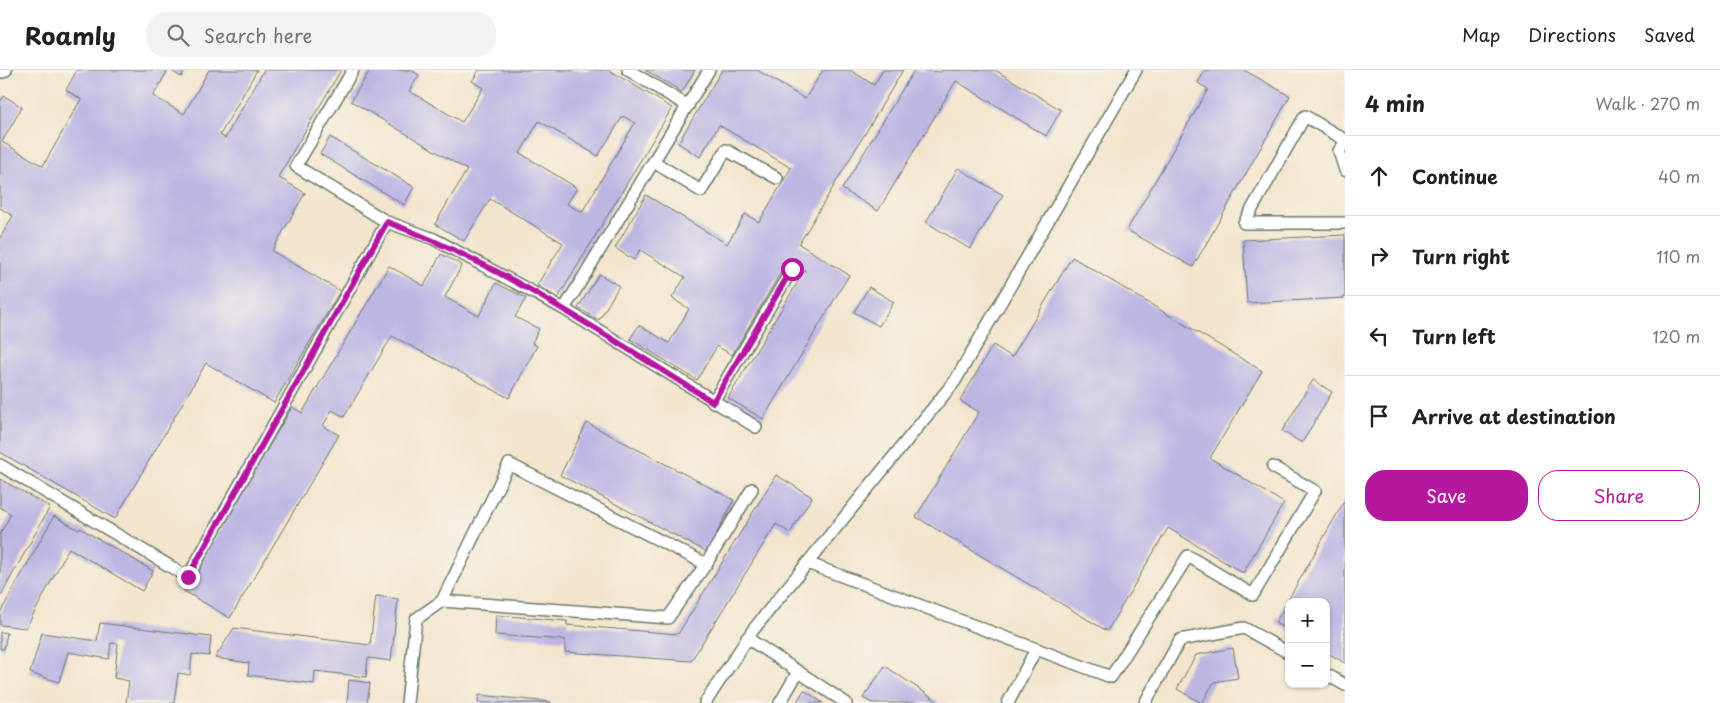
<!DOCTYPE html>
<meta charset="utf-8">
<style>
:root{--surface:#fff;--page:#f2f2f2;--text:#202124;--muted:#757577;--line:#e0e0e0;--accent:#b5179e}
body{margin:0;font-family:"Playpen Sans",sans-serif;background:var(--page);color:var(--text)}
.controls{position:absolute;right:15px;bottom:15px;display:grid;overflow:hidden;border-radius:10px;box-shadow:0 1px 4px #0004}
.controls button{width:45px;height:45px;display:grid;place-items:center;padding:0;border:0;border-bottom:1px solid var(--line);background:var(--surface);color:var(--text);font:25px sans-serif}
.stop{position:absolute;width:15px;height:15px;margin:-11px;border:4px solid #b5179e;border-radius:50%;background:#fff}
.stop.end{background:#b5179e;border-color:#fff;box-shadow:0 1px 5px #0008}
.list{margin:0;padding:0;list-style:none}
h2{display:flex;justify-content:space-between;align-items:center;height:65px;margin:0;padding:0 20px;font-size:21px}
h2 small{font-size:16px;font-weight:400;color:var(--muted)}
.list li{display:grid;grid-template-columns:32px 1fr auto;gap:15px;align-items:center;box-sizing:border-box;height:80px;padding:0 20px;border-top:1px solid var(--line)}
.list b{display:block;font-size:19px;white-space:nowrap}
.list em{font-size:16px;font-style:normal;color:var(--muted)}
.actions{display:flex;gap:10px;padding:15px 20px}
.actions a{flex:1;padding:11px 0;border:1px solid var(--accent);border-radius:20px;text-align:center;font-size:18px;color:var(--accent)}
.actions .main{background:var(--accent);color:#fff}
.icon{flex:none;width:28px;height:28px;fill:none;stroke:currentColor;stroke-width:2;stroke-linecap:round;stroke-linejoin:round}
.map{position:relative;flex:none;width:1345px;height:633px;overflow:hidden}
header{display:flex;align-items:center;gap:30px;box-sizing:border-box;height:70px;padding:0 25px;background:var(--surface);border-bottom:1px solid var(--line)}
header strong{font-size:24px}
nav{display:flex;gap:28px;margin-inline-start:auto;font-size:18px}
.search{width:350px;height:45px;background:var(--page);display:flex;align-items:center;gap:12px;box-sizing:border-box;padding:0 18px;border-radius:20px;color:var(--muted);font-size:19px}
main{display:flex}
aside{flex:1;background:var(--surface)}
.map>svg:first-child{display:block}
</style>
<header>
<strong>Roamly</strong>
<div class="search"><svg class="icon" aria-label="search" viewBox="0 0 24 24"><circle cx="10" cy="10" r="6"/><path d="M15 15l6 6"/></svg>Search here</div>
<nav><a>Map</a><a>Directions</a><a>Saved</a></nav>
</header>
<main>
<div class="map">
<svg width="1345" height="633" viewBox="0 0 1345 633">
<rect width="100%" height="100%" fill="#f7f3e8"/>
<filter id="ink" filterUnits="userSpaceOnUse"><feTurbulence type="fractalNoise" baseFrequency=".02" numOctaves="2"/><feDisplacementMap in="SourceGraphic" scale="10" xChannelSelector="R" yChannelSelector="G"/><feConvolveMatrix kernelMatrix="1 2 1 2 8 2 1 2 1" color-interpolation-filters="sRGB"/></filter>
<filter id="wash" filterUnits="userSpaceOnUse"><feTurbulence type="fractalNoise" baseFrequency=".0096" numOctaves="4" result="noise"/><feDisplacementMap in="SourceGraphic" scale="20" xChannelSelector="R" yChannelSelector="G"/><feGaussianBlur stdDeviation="1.12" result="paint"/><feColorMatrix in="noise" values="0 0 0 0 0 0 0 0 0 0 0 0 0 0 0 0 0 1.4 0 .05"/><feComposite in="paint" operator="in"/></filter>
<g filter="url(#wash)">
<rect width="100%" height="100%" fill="#f3e5cd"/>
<g id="blocks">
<!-- building -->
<g fill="#bdb6e3" fill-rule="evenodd">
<path d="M77 0H168L153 26 184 44 209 0H257L220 65 225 68 264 0H341L278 107 305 123 272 181 340 221 274 333 206 293 115 449 0 382V168L13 146 0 138V32L4 26 22 37 2 72 43 96 81 29 66 20Z"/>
<path d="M170 0H185L181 7Z"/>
<path d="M370 0H411L419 5 409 21 462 52 483 18 472 11 479 0H609L672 38 558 228 537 215 563 173 490 129 464 171 435 154 467 100 351 31ZM623 46 635 53 582 142 567 134 577 118 520 83 539 51 598 86Z"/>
<path d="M645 0H695L682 22Z"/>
<path d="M722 0H757L805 29 823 0H850L874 15 883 0H903L799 174 849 205 763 349 728 328 805 200 788 190 732 285 717 276 697 310 630 269 639 255 669 273 689 239 672 228 685 207 640 180 634 190 615 178 646 125 727 174 745 144 759 152 791 98 719 55 700 87 678 73Z"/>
<path d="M914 0 941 2 942 0H995L1061 40 1046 66 956 11 878 141 842 119Z"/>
<path d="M1205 0H1244L1290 26 1193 197 1127 160 1208 19 1198 13Z"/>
<path d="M330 67 414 117 404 135 320 84Z"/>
<path d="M958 98 1003 125 970 179 926 152Z"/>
<path d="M1345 165V228L1247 233 1243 170Z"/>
<path d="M441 184 462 195 445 227 479 246 496 213 526 228 515 247 539 259 532 273 537 276 509 328 392 266 344 347 332 340 323 356 339 365 230 548 184 521 292 337 302 343 389 196 424 216Z"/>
<path d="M1072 187 1262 301 1210 388 1284 433 1243 503 1168 458 1107 561 916 447 979 342 960 331 993 275 1012 287Z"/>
<path d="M599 204 619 216 599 250 578 238Z"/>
<path d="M869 217 894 232 879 256 854 242Z"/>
<path d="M1313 310 1332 322 1302 373 1282 361Z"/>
<path d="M587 353 734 430 707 482 560 405Z"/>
<path d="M776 405 812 427 790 463 776 454 691 591 565 582V570L495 565 496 545 567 551V555L678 564Z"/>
<path d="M0 409 50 437 0 527V464L11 444 0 437Z"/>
<path d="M1345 430V593L1326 582V532H1289V561L1275 553Z"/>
<path d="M54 446 79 460 80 458 153 501 142 521 69 478 26 558 0 555V543Z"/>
<path d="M376 526 398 529 391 591 368 588 366 607 315 601 314 614 248 605 249 593 215 588 234 558 370 575Z"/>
<path d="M100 553 211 567 209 586 192 584 190 605 178 603 174 633H126L129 611 114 608 118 574 111 573 109 589 68 582 59 612 30 603 42 563 97 571Z"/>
<path d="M0 562 7 563 4 579H0Z"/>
<path d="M1233 578 1238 608 1214 612 1202 633 1177 619 1196 585Z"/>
<path d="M885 596 940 633H872L863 628Z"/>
<path d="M349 610 370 613 367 633H347Z"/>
<path d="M804 620 823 633H796Z"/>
<path d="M479 625 551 632V633H478Z"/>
</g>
</g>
</g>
<g filter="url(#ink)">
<use href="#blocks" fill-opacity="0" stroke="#69786a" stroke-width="1"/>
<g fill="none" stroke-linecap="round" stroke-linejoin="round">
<!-- service casing -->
<g stroke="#69786a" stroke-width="14">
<g id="service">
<path d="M1 0 3 2 6 0"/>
<path d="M353 0 296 96 387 152 434 169 564 239 756 357"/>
<path d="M628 0 688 36"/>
<path d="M1345 70 1305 46 1244 153H1345"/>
<path d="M1345 73 1339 81 1345 100"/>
<path d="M654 92 701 121 726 80 777 108"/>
<path d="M564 239 709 0"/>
<path d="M713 332 792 199"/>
<path d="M0 395 188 507 387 152"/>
<path d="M807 493 1111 607 1188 486 1253 525 1315 421 1273 397"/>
<path d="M442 531 509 394 706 494"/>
<path d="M747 568 846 633"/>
<path d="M1326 604 1345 615"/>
<path d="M407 633 416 549 442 531 668 548 706 494 752 419"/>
<path d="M705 633 753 560 955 311 1136 0"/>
<path d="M780 633 798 602"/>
<path d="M1008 633 1036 579"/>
<path d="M1145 633 1180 570 1244 558 1289 583"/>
</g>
</g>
<!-- service -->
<use href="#service" stroke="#fff" stroke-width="11"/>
</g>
</g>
<g fill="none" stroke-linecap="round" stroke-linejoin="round" filter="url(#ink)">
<!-- route -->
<path stroke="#b5179e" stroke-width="6" d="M188 507 387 152C503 195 608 267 713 332L792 199"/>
</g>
</svg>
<div class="controls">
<button>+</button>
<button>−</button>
</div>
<div class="stop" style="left:792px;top:199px"></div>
<div class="stop end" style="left:188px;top:507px"></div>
</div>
<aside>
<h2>4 min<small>Walk · 270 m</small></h2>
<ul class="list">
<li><svg class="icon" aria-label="ahead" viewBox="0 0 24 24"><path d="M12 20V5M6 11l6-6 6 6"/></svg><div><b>Continue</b></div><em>40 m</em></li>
<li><svg class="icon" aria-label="right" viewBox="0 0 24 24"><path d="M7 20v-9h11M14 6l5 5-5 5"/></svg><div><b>Turn right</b></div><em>110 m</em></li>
<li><svg class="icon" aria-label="left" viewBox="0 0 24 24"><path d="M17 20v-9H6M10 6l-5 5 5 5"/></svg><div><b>Turn left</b></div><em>120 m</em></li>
<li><svg class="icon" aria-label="arrive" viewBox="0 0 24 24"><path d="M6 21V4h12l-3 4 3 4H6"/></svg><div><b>Arrive at destination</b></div></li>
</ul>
<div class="actions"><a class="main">Save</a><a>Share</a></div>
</aside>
</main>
